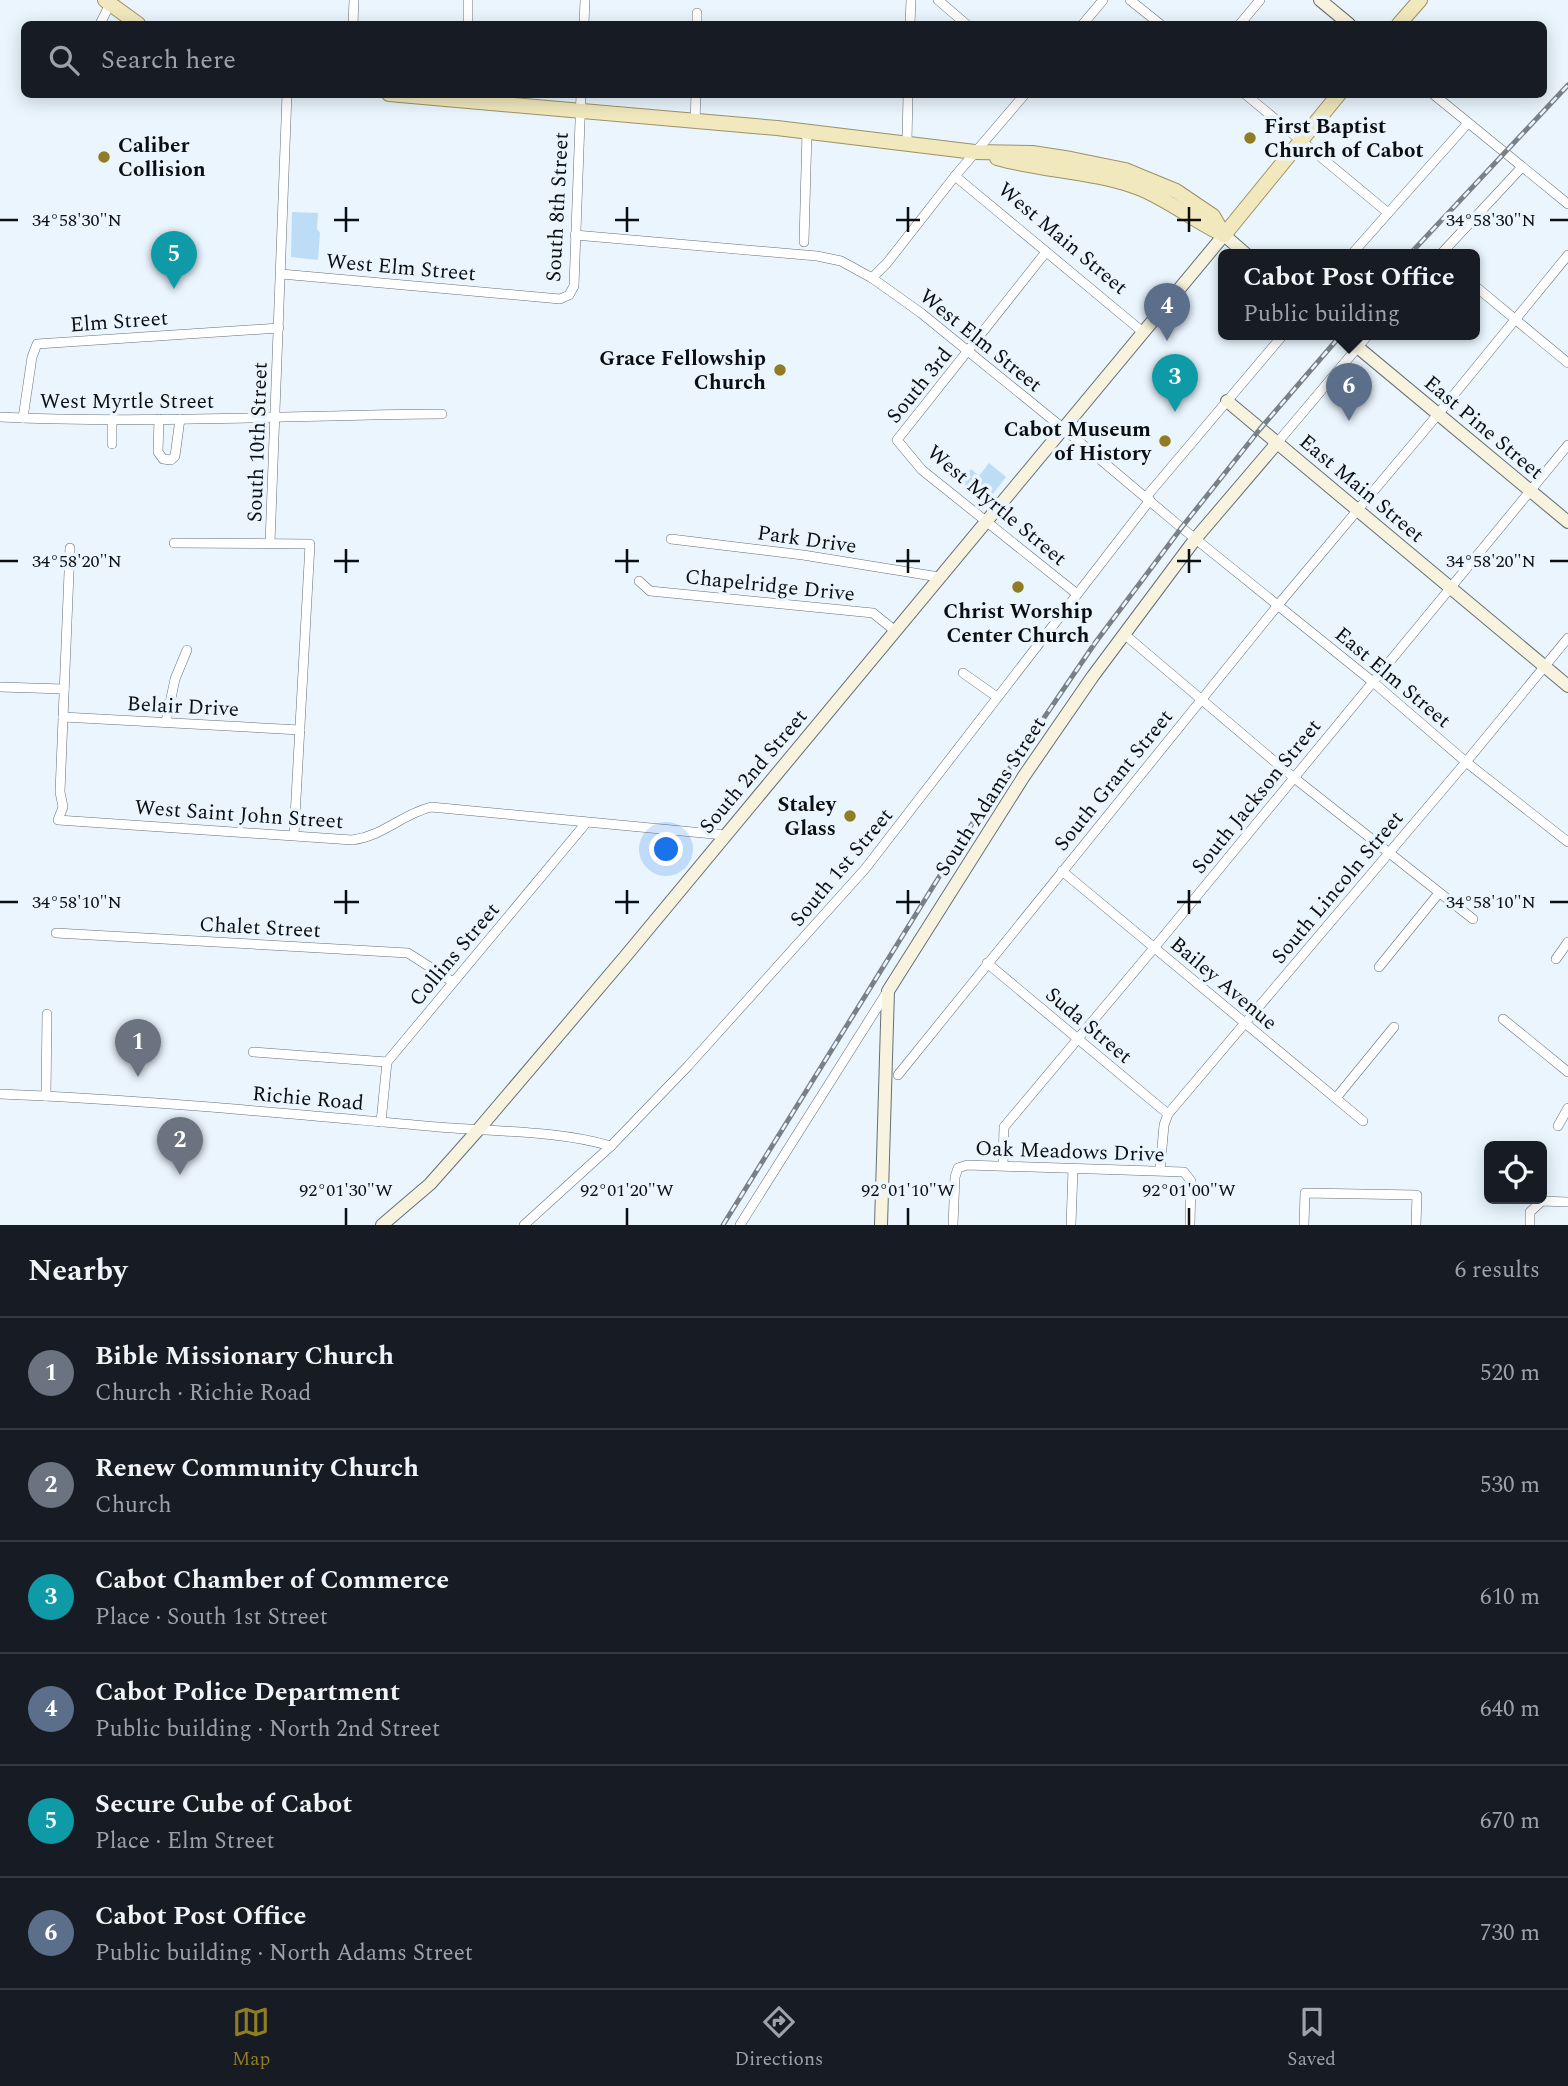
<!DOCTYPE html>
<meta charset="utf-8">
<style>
:root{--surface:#171b24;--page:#20242c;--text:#f1f3f6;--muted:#9ea1a6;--line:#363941;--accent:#8f7c23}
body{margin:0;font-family:Spectral,serif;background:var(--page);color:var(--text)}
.controls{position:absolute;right:21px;bottom:21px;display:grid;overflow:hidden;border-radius:10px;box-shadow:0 4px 18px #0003}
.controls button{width:63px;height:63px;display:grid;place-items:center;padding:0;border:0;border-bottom:2px solid var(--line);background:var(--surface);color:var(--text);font:35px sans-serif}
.you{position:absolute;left:667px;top:850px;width:24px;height:24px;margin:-18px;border:5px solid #fff;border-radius:50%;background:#1a73e8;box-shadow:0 0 0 10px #1a73e833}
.badge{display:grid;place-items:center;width:46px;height:46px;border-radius:50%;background:var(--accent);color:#fff;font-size:23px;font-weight:700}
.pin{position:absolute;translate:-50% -58px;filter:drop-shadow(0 2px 4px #0008)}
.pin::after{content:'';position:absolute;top:37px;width:24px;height:21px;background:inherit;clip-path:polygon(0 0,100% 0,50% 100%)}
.popup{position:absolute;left:1218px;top:249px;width:262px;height:91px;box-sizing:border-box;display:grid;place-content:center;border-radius:10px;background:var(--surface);filter:drop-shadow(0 2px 5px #0005);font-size:23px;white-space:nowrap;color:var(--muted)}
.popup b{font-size:26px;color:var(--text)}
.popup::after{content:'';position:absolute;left:50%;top:100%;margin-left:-14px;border:14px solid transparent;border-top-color:var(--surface)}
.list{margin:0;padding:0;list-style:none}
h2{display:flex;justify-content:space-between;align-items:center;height:91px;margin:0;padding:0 28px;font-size:30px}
h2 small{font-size:23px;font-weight:400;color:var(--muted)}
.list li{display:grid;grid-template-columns:46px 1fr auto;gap:21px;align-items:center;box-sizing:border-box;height:112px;padding:0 28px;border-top:2px solid var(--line)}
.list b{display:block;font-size:26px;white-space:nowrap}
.list p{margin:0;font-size:23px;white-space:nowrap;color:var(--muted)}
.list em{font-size:23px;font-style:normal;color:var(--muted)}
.icon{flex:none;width:38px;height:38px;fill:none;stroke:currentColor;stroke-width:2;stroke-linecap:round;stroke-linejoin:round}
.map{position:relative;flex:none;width:1568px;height:1225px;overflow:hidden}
.search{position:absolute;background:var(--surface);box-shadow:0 4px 18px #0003;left:21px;right:21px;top:21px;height:77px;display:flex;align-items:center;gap:18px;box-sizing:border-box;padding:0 24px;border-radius:10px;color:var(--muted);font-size:26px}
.sheet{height:763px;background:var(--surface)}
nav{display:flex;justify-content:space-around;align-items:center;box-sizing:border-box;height:98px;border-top:2px solid var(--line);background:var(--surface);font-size:19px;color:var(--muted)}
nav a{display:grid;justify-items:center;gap:4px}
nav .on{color:var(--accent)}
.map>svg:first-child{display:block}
</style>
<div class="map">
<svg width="1568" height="1225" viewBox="0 0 1568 1225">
<rect width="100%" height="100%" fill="#eaf5fe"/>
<!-- green -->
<g fill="#bddcf6">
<path d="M292 212 318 213 317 229 320 233 318 260 291 257Z"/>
<path d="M989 463 1006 477 985 504 960 483 971 469 979 476Z"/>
</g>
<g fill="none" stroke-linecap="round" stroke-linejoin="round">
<!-- street casing -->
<g stroke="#666f77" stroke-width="10">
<g id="street">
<path d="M938 0 966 24"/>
<path d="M1130 0 1160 24"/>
<path d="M100 24 110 4"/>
<path d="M353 24 354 0"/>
<path d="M468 24V0"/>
<path d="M584 24 585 0"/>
<path d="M697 24V13"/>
<path d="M910 24 911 0"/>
<path d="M1083 24 1103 0"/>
<path d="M1240 24 1260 0"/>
<path d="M1025 94 955 176 887 263 872 278 921 313 1064 429 1177 524 1373 682 1466 762 1568 842"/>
<path d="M1245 94 1387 212"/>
<path d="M1433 94 1568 204"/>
<path d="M695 122 696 94"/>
<path d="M907 142 908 94"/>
<path d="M955 176 1144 333"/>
<path d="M575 235 817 256 841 261 872 278"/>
<path d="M804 242 807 131"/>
<path d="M1046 252 897 440 922 470 1077 594"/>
<path d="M1351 255 1468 123"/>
<path d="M1440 255 1522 167"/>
<path d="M281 274 560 299 569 295 574 286 581 94"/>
<path d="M1475 286 1568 363"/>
<path d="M0 417C147 424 295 415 442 414"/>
<path d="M23 418 32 357 37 344 279 328"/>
<path d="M159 419 158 452 163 459 171 460 175 456 180 419"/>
<path d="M1277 443 1368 335"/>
<path d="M112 444V419"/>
<path d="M1146 497 1283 335"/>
<path d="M671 539 803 555 939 577"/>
<path d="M174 543 310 544 294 835"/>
<path d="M270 543 287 94"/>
<path d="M70 548 60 792 63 807 58 820 352 840C386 835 400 815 431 807L724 835"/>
<path d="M639 581 650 591 873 613 894 630"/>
<path d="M1124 634 1293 777 1473 919"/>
<path d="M963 673 997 697"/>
<path d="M0 687 64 689"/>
<path d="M63 717 300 730"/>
<path d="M166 722 175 679 187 650"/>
<path d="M1062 871 1363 1121"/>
<path d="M56 933 408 953 453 982"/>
<path d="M1556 959 1568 942"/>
<path d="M987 963 1168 1114"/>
<path d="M1379 967 1439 893"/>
<path d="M1503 1019 1568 1072"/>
<path d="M253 1052 387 1062"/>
<path d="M898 1075 1278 605 1439 413 1568 255"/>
<path d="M0 1094C147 1100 292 1114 438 1127 497 1132 555 1130 611 1146"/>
<path d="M46 1096 47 1014"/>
<path d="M1336 1098 1394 1027"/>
<path d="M381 1122 387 1062 586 823"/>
<path d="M1558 1126 1568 1108"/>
<path d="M1003 1165 1004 1127 1154 948 1568 445"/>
<path d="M1160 1170 1164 1125 1168 1114 1466 762 1568 638"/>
<path d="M524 1225 611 1146 688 1066 865 869 1150 500"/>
<path d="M740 1225 887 992"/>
<path d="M953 1225 955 1177 958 1168 967 1165 1184 1172 1191 1181 1190 1225"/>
<path d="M1071 1225 1073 1169"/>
<path d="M1304 1225 1305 1193 1417 1195 1416 1225"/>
<path d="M1530 1225V1212L1542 1201 1568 1202"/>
</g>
</g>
<!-- secondary casing -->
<g stroke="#666f77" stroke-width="14">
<g id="secondary">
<path d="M1320 0 1349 24"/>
<path d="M1343 335 1568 522"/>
<path d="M1227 401 1568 686"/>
<path d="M382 1225 430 1184 478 1130 624 958 1224 235 1247 255"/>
<path d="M881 1225 888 991 1024 776 1093 676 1196 538 1277 443"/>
</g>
</g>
<!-- primary casing -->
<g stroke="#9b9265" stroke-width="16">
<g id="primary">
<path d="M105 0 138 24"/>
<path d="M1399 24 1420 0"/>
<path d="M389 94 777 128 975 152 1032 153 1071 159 1125 170 1176 191 1213 216 1224 235"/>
<path d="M997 158C1043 171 1094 171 1139 188 1169 200 1194 221 1224 235"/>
<path d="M1224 235 1339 94"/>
</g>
</g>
<!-- street -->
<use href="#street" stroke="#fff" stroke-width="9"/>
<!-- secondary -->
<use href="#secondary" stroke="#f8f3de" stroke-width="12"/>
<!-- primary -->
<use href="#primary" stroke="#f1e8bd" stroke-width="14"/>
<!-- rail casing -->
<g stroke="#798086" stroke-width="5">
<g id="rail">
<path d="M1409 255 1568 85"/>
<path d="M723 1225 975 819 1095 643 1182 527 1260 429 1341 335"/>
</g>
</g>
<!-- rail -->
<use href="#rail" stroke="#eaf5fe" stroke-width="2.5" stroke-dasharray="8" stroke-linecap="butt"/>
</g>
<!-- ticks -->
<path fill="none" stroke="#0c0f12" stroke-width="2.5" d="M346 207V232M627 207V232M908 207V232M1189 207V232M0 220H18M334 220H359M615 220H639M896 220H920M1177 220H1201M1550 220H1568M346 549V573M627 549V573M908 549V573M1189 549V573M0 561H18M334 561H359M615 561H639M896 561H920M1177 561H1201M1550 561H1568M346 890V914M627 890V914M908 890V914M1189 890V914M0 902H18M334 902H359M615 902H639M896 902H920M1177 902H1201M1550 902H1568M346 1208V1225M627 1208V1225M908 1208V1225M1189 1208V1225"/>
<!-- markers -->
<g fill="#8f7c23" stroke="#eaf5fe" stroke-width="2.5">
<circle cx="1250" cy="138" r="7"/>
<circle cx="104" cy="157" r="7"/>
<circle cx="780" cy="370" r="7"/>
<circle cx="1165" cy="441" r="7"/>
<circle cx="1018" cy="587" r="7"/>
<circle cx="850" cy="816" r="7"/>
</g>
<g text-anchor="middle" stroke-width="7" stroke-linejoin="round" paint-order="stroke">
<!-- poi labels -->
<g font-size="21" font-weight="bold" fill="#0c0f12" stroke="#eaf5fe" text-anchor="end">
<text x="1264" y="133" text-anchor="start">First Baptist<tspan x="1264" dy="24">Church of Cabot</tspan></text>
<text x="118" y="152" text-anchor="start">Caliber<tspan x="118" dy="24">Collision</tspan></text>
<text x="766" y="365">Grace Fellowship<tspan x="766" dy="24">Church</tspan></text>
<text x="1151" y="436">Cabot Museum<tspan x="1151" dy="24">of History</tspan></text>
<text x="1018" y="618" text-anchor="middle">Christ Worship<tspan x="1018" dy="24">Center Church</tspan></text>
<text x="836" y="811">Staley<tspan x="836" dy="24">Glass</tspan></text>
</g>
<!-- street labels -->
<g font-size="21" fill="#0c0f12" stroke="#eaf5fe">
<text transform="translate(557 207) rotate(-87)" y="7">South 8th Street</text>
<text transform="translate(1063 238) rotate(40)" y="7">West Main Street</text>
<text transform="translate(401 267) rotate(5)" y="7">West Elm Street</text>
<text transform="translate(119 321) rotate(-4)" y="7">Elm Street</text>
<text transform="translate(981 340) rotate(39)" y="7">West Elm Street</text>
<text transform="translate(919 385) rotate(-51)" y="7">South 3rd</text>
<text x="127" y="408">West Myrtle Street</text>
<text transform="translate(1484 427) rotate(40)" y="7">East Pine Street</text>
<text transform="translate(257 442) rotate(-88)" y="7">South 10th Street</text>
<text transform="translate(1362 488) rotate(40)" y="7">East Main Street</text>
<text transform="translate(997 505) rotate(40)" y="7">West Myrtle Street</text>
<text transform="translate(807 539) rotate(8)" y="7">Park Drive</text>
<text transform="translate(770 585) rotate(6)" y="7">Chapelridge Drive</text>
<text transform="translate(1393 677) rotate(40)" y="7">East Elm Street</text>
<text transform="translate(183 706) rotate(3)" y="7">Belair Drive</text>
<text transform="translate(753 771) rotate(-50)" y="7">South 2nd Street</text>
<text transform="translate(1113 780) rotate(-51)" y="7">South Grant Street</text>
<text transform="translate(990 796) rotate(-57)" y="7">South Adams Street</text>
<text transform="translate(1256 796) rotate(-51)" y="7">South Jackson Street</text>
<text transform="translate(239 814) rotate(4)" y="7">West Saint John Street</text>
<text transform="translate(841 867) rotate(-50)" y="7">South 1st Street</text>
<text transform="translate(1337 887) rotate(-50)" y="7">South Lincoln Street</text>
<text transform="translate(260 927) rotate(3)" y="7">Chalet Street</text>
<text transform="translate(454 954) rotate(-50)" y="7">Collins Street</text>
<text transform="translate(1224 983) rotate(40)" y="7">Bailey Avenue</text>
<text transform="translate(1089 1025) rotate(40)" y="7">Suda Street</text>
<text transform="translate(308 1098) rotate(5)" y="7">Richie Road</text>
<text transform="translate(1070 1151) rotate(2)" y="7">Oak Meadows Drive</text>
</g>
</g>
<g font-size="18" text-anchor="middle" fill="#0c0f12" stroke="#eaf5fe" stroke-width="7" stroke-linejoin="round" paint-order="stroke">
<text x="77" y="226">34°58'30"N</text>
<text x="1491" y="226">34°58'30"N</text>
<text x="77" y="567">34°58'20"N</text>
<text x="1491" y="567">34°58'20"N</text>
<text x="77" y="908">34°58'10"N</text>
<text x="1491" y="908">34°58'10"N</text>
<text x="346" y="1196">92°01'30"W</text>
<text x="627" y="1196">92°01'20"W</text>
<text x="908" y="1196">92°01'10"W</text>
<text x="1189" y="1196">92°01'00"W</text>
</g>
</svg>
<div class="controls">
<button><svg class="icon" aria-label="locate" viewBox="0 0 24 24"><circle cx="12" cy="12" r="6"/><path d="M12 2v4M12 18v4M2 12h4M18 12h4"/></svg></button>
</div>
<div class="you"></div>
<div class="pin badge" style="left:138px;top:1077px;background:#6b7280">1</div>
<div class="pin badge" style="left:180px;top:1175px;background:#6b7280">2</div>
<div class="pin badge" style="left:1175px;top:412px;background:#0f9aa8">3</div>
<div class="pin badge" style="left:1167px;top:341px;background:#5c6f8a">4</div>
<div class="pin badge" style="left:174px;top:289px;background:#0f9aa8">5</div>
<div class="pin badge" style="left:1349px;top:421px;background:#5c6f8a">6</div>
<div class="popup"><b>Cabot Post Office</b>Public building</div>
<div class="search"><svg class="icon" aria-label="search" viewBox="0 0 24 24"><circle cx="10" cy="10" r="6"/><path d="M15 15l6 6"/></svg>Search here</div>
</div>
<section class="sheet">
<h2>Nearby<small>6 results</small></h2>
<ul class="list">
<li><span class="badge" style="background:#6b7280">1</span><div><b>Bible Missionary Church</b><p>Church · Richie Road</p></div><em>520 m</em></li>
<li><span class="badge" style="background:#6b7280">2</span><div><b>Renew Community Church</b><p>Church</p></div><em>530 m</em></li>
<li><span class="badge" style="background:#0f9aa8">3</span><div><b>Cabot Chamber of Commerce</b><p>Place · South 1st Street</p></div><em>610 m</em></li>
<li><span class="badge" style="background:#5c6f8a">4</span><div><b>Cabot Police Department</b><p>Public building · North 2nd Street</p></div><em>640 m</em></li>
<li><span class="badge" style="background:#0f9aa8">5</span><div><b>Secure Cube of Cabot</b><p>Place · Elm Street</p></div><em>670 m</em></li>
<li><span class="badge" style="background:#5c6f8a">6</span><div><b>Cabot Post Office</b><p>Public building · North Adams Street</p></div><em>730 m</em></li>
</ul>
</section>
<nav>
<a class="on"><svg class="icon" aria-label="map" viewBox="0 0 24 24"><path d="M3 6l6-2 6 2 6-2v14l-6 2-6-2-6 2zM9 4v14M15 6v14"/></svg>Map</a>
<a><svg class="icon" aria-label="directions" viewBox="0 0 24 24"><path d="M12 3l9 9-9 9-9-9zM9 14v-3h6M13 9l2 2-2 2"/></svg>Directions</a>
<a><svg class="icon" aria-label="saved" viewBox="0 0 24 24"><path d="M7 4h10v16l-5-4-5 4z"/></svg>Saved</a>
</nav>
